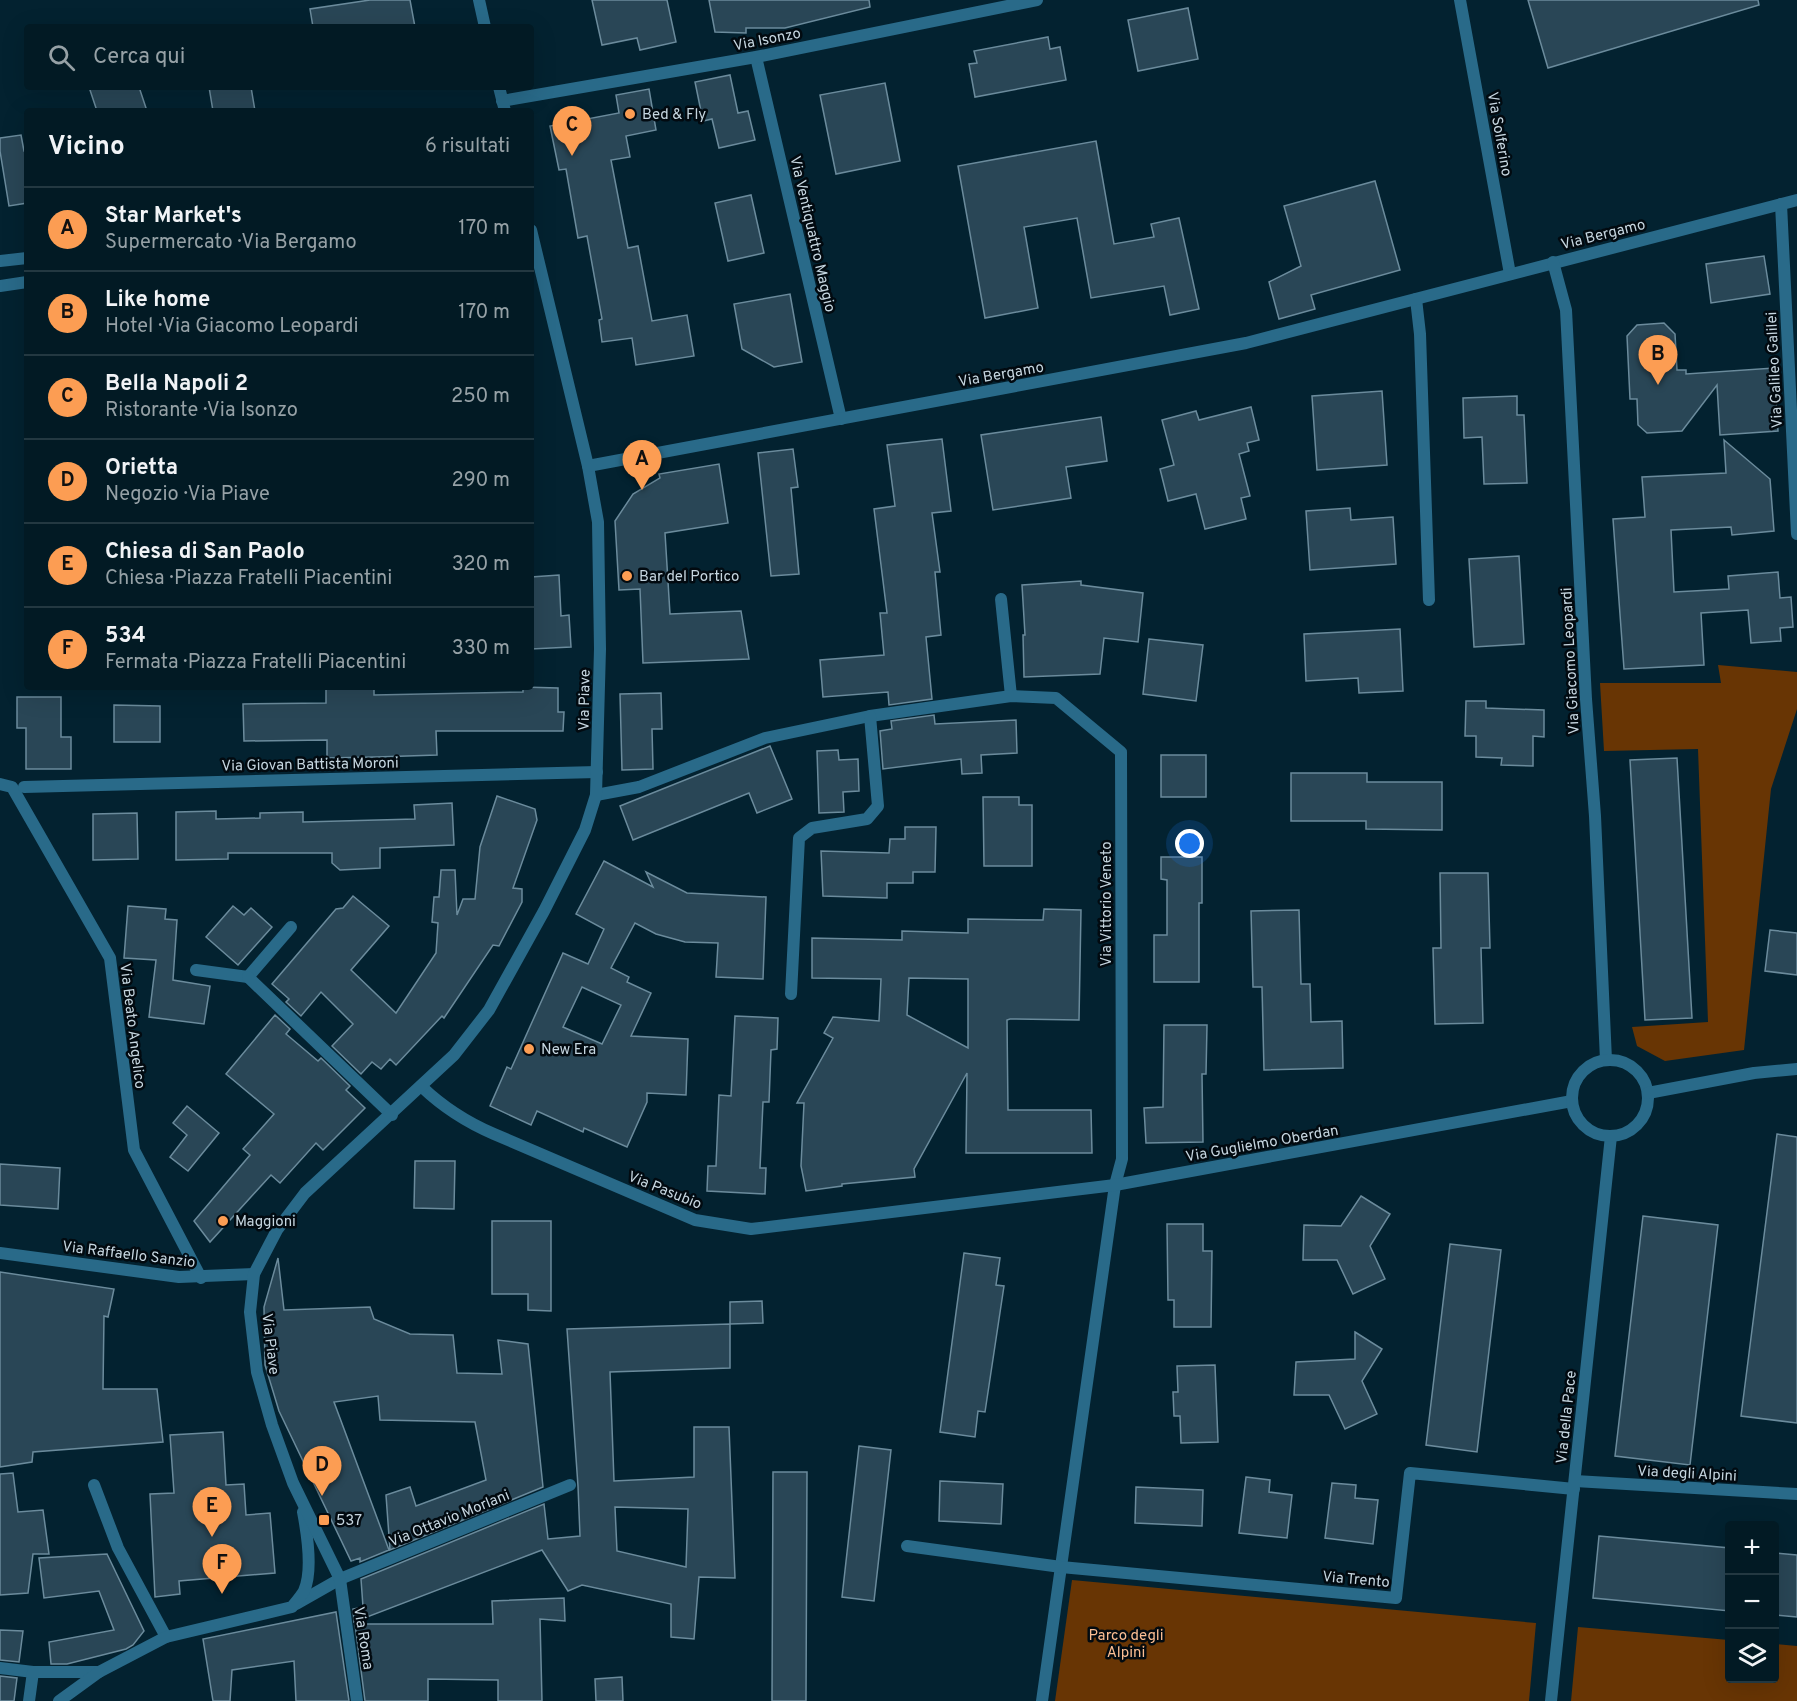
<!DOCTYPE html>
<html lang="it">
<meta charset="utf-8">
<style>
:root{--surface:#021a24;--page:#102731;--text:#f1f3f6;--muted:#96a1a6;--line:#233841;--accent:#fc9d53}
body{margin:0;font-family:Overpass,sans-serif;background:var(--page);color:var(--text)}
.controls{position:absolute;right:18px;bottom:18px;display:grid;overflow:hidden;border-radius:6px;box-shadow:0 6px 24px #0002}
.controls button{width:54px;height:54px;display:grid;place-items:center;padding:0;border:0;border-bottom:2px solid var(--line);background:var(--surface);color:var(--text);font:30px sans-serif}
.you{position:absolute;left:1190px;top:844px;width:21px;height:21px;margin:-15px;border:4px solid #fff;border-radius:50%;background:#1a73e8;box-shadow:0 0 0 9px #1a73e833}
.badge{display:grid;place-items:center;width:39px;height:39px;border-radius:50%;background:var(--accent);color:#111;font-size:20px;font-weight:700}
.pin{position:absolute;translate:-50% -50px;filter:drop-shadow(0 2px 3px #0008)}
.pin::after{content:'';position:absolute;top:32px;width:21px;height:18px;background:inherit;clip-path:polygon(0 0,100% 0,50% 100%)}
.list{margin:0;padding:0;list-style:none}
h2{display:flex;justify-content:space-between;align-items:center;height:78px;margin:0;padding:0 24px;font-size:26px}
h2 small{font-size:20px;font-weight:400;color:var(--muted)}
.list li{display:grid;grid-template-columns:39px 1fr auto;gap:18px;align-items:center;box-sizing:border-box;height:84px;padding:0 24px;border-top:2px solid var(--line)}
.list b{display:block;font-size:22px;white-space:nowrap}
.list p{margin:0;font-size:20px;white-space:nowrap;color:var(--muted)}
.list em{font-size:20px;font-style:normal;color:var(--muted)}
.icon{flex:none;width:33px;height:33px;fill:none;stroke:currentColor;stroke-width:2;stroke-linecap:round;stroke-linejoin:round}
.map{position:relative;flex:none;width:1797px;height:1701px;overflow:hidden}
.search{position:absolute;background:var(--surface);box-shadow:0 6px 24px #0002;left:24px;top:24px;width:510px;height:66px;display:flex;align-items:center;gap:15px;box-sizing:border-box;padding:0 21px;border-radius:6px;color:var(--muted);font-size:22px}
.panel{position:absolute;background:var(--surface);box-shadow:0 6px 24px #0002;left:24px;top:108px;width:510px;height:582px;border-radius:6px}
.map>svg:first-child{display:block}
</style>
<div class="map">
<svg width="1797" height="1701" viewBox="0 0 1797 1701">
<rect width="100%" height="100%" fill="#032230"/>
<!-- green -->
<g fill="#683504">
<path d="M1718 665 1797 672V709L1771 789 1744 1050 1665 1061 1637 1046 1632 1027 1708 1022 1698 749 1604 751 1600 683H1721Z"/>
<path d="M1072 1580 1536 1623 1529 1701H1055Z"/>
<path d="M1578 1627 1729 1640 1730 1678H1774L1775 1644 1797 1646V1701H1571Z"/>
</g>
<!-- building -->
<g fill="#294656" stroke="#6b8b9c" stroke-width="1.5" fill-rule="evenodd">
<path d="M370 0H410L415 27H313L310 9Z"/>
<path d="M592 0H667L676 42 640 50 637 38 602 45Z"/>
<path d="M709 0H869L870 7 785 28H746V33L715 32Z"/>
<path d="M1528 0H1758L1759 5 1548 68Z"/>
<path d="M1188 8 1198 59 1138 71 1128 20Z"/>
<path d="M1048 37 1050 49 1060 47 1066 80 975 97 969 64 977 63 974 51Z"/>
<path d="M730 75 738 113 748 111 755 140 719 148 712 119 703 121 695 82Z"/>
<path d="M885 83 900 161 836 174 820 95Z"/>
<path d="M89 87H139L147 111H97Z"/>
<path d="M209 87H251L255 111H213Z"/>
<path d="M649 89 656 130 626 136 630 157 611 160 628 248 638 246 652 321 687 315 694 356 636 365 632 338 602 342 599 320 602 319 587 236 578 238 566 169 559 170 550 126 619 113 616 95Z"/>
<path d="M21 135 24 151H27V203L9 206 0 151V138Z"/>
<path d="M1096 141 1114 244 1154 237 1151 224 1179 218 1199 309 1170 315 1164 286 1091 298 1077 218 1024 227 1038 308 985 318 958 166Z"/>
<path d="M1375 181 1400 270 1311 295 1315 309 1279 319 1269 282 1301 266 1284 206Z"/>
<path d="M751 195 764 253 728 261 715 203Z"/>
<path d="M1764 256 1770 294 1711 303 1706 264Z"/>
<path d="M790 294 802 362 774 367 742 349 734 304Z"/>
<path d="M1664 323 1675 334 1677 370H1686V374L1774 368 1778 431 1720 435 1717 385 1682 431 1647 433 1638 425 1637 399H1630L1627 336 1637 325Z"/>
<path d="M1382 391 1387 465 1317 470 1312 396Z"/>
<path d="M1517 396V415H1524L1527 483 1484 484 1482 437 1464 438 1463 398Z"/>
<path d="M1251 407 1259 440 1247 443 1249 451 1239 454 1250 496 1241 498 1246 519 1205 529 1196 494 1168 501 1160 469 1174 465 1162 420 1196 411 1199 420Z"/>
<path d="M1101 417 1107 461 1066 467 1071 498 993 510 981 435Z"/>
<path d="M942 439 951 511 932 513 940 572H935L941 635 926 637 932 699 889 705 888 692 823 697 820 660 884 655 880 613H887L874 509 895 506 887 445Z"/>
<path d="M1724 440 1770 479 1774 531 1732 535 1731 527 1671 530 1674 592 1729 589 1728 576 1778 572 1780 598 1791 597 1793 627 1780 628 1781 641 1751 643 1748 610 1701 613 1704 665 1624 669 1613 519 1645 517 1642 477 1726 473Z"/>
<path d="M793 449 798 487 791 488 799 574 771 576 758 453Z"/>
<path d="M719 464 728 523 665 533 670 614 741 611 749 659 643 663 640 589 619 590 615 521 633 494 660 478 659 474Z"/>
<path d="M1350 508 1351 520 1393 517 1396 564 1310 570 1306 511Z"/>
<path d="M1519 556 1524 644 1474 647 1469 559Z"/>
<path d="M559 575 561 616 569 615 571 647 531 649V577Z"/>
<path d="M1081 581V585L1143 593 1138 642 1104 638 1100 674 1024 677 1023 635H1025L1022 585Z"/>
<path d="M1400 629 1403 691 1359 693 1358 678 1306 681 1304 634Z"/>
<path d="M1149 639 1203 645 1196 701 1143 694Z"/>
<path d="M326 687H374V695L523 692V687L558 688V712H564L563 731H436L437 755 376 757 327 758V740L244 741 243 704 326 703Z"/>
<path d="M661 693 662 729H652L653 769 622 770 620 694Z"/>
<path d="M17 697H61V737H71V769H26V728H17Z"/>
<path d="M1466 701H1486V708L1544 710V737L1533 736V766L1501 765 1502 758 1476 757V736H1465Z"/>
<path d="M114 705 160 706V742H114Z"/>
<path d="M934 715 935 724 1016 720 1017 753 981 755 982 773 962 774 961 759 883 769 880 731 892 729 891 721Z"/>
<path d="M770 746 792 799 757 813 749 793 633 840 620 806Z"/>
<path d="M838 750 839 760 858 759 859 791 843 792 844 812 819 813 817 751Z"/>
<rect x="1161" y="755" width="45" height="42"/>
<path d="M1677 758 1692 1018 1645 1020 1630 760Z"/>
<path d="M1291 773H1367V782H1442V830L1366 829V821H1291Z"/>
<path d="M497 796 535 809 537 820 513 888 522 889V902L499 946 493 945 444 1018 442 1016 396 1065 390 1059 381 1069 372 1062 361 1074 332 1046 353 1024 321 992 301 1016 286 1002 289 999 272 984 336 909 343 908 353 896 389 926 351 970 396 1013 436 953 438 923 432 922 434 897H439L441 870H455L457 915 463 899H475L480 847Z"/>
<path d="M983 797H1019V805H1032V866H984Z"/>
<path d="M452 803 454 845 380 848V868L340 870 332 863V853H228V859L176 860V812L216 811V819L260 818V813L303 812V822L415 819 414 805Z"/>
<path d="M137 813 138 859 93 860V814Z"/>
<path d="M905 827H936L935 872H913V883H887V898L823 896 821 851 889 853 890 839H905Z"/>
<path d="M1161 857H1202V903H1199V982H1154V935H1167V880L1161 879Z"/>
<path d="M604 861 653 887 646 872 687 893 766 897 763 979 716 977 718 943 685 942 656 934 635 923 611 968 629 977 627 982 651 993 631 1036 688 1039 686 1095 647 1093V1102L627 1147 584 1128 583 1132 537 1111 531 1125 490 1106 507 1067 511 1069 563 953 588 964 604 929 576 914ZM582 987 621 1005 602 1044 563 1027Z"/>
<path d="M1440 873H1488L1490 948H1481L1483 1023 1435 1024 1433 948H1441Z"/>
<path d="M128 906 166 909 165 919 177 920 173 980 210 986 204 1024 149 1017 156 960 124 958Z"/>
<path d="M233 906 244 915 251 908 272 927 238 965 206 937Z"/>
<path d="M1044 909 1081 910 1079 1020 1010 1019 1007 1020 1008 1110H1091L1092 1153H966L967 1073 914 1169 915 1177 842 1184V1186L806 1191 801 1166 804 1103H797L833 1038 824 1033 833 1017 879 1021 881 979 812 978V938L902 940V931L968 933V919L1043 920ZM909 978 968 979V1048L907 1015Z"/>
<path d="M1299 910 1301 984H1310L1311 1022 1342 1021 1343 1068 1264 1070 1262 987H1253L1251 911Z"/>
<path d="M1770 930 1797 933V975L1765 971Z"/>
<path d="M275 1015 290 1029 286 1034 318 1061 321 1058 350 1086 346 1090 365 1108 323 1150 316 1143 280 1183 271 1175 210 1242 194 1221 250 1155 243 1149 274 1114 226 1074Z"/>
<path d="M735 1016 778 1018 777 1049 771 1050 769 1102H763L760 1168H766L765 1194 707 1191 708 1166H716L719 1095 731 1096Z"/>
<path d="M1164 1025H1207L1206 1074H1202L1203 1142 1146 1143 1144 1108 1163 1107Z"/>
<path d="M187 1106 219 1133 188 1171 170 1157 187 1135 173 1123Z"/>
<path d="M1777 1134 1797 1137V1423L1741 1416Z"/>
<path d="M415 1161H455L454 1209 414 1208Z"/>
<path d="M0 1164 60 1168 58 1209 0 1205Z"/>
<path d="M1361 1196 1390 1214 1370 1246 1385 1279 1353 1294 1337 1260H1303L1304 1225 1341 1226Z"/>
<path d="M1643 1216 1718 1225 1690 1465 1615 1456Z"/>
<path d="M492 1221H551V1311L528 1310V1294H492Z"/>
<path d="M1167 1224H1203V1251H1212L1211 1327H1174V1300H1168Z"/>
<path d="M1450 1244 1501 1250 1477 1452 1426 1445Z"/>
<path d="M964 1253 1000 1258 996 1285 1004 1286 985 1412 978 1411 975 1437 940 1432Z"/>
<path d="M278 1258 284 1310 370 1307 374 1319 410 1334 453 1335 457 1373 502 1374 498 1340 528 1344 543 1487 390 1550 386 1495 410 1487 416 1506 486 1480 475 1422 380 1420 378 1396 334 1402 389 1550 360 1562V1558L351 1561 279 1411 265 1365 264 1307Z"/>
<path d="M0 1272 114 1289 108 1317 104 1316 103 1389H157L163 1442 33 1452 32 1462 0 1467Z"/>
<path d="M762 1301 763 1323 730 1324V1302Z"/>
<path d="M730 1324V1368L610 1372 614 1481 694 1477V1427H729L735 1578 699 1577 694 1639 671 1637V1604L582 1585 568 1591 542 1550 354 1622 353 1609 363 1607 361 1579 544 1504 548 1539 580 1536 578 1486 567 1329ZM615 1507 688 1509 686 1567 617 1551Z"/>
<path d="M1355 1332 1382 1349 1362 1381 1377 1414 1345 1429 1329 1395H1294L1296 1362 1355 1359Z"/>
<path d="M1215 1365 1218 1442 1181 1443 1180 1416H1174L1173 1392H1178L1177 1366Z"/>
<path d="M223 1432 226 1485 244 1484 246 1515 270 1513 275 1573 179 1581 180 1594 155 1597 150 1494 174 1493 170 1435Z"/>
<path d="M859 1446 891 1450 874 1601 842 1597Z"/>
<path d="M773 1472H807L806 1701H772Z"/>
<path d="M13 1473 18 1512 43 1510 49 1554H33L28 1593 0 1595V1474Z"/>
<path d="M1246 1477 1270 1480 1269 1492 1292 1495 1287 1538 1239 1533Z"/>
<path d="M940 1481 1003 1484 1001 1524 939 1521Z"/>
<path d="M1332 1483 1356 1485 1355 1498 1378 1500 1373 1544 1325 1538Z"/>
<path d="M1136 1487 1203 1490 1202 1526 1135 1523Z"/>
<path d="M1599 1536 1730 1548V1611L1593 1598Z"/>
<path d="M1774 1553 1797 1555V1617L1774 1615Z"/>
<path d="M107 1554 144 1631 133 1645 126 1649 67 1664H51L49 1642 114 1630 99 1591 44 1598 39 1558Z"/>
<path d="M564 1598 565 1621 540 1619 542 1701H498V1680L428 1679V1701H365L355 1624H493L492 1601Z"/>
<path d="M336 1612 349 1701H296L294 1661 232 1670 230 1701H213L203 1639Z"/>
<path d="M0 1630 23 1631 19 1662 0 1660Z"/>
<path d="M0 1676 17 1678 14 1701H0Z"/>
<path d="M622 1677 623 1701H596L595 1679Z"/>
</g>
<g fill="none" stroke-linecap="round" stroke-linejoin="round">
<!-- minor -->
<g stroke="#296a89" stroke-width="12">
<path d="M1460 0 1510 274"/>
<path d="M756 57 841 419"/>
<path d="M502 101 756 57 1037 0"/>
<path d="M1781 204 1797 534"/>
<path d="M0 261 27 258"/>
<path d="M0 286 27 282"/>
<path d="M1416 299 1420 334 1429 600"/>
<path d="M1001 599 1011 696"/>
<path d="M0 784 12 787 110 958 134 1150 201 1278"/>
<path d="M24 787 597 772"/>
<path d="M596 795 639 787 765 738 870 716 1011 696 1056 698 1121 752 1122 1159 1115 1185 1042 1701"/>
<path d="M196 970 248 977 291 927"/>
<path d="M248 977 392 1115"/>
<path d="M791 994 799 838 812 828 867 819 878 806 870 716"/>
<path d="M422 1087C444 1108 466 1122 494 1134L695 1220 751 1229 1115 1185 1572 1101"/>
<path d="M0 1253 179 1277 254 1274"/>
<path d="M1575 1481 1797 1494"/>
<path d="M94 1485 118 1548 166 1637"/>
<path d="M907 1546 1061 1567 1396 1598 1410 1473 1574 1489"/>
<path d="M296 1604 340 1579 570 1485"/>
<path d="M0 1668 33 1672"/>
<path d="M29 1701 33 1672H99"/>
<path d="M59 1701 99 1672 166 1637 292 1607C296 1602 301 1596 304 1591 313 1571 307 1533 303 1512"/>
<path d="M357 1701 340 1579 293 1483 272 1425 257 1372 250 1312 254 1274 277 1230 305 1193 454 1055 489 1010 544 911 585 830 596 795 600 649 598 522 588 466"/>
<path d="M1551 1701 1611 1136"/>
</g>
<!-- tertiary -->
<g stroke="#296a89" stroke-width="12">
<path d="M479 0 485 27"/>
<path d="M499 87 505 111"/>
<path d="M531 230 588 466 1246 343 1797 200"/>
<path d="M1553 262 1566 310 1586 699 1595 816 1606 1060"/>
<circle cx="1610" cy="1098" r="38"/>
<path d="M1648 1093 1754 1073 1797 1069"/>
</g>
</g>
<!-- markers -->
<g fill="#fc9d53" stroke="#020a10" stroke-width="2">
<circle cx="630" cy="114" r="6"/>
<circle cx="627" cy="576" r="6"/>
<circle cx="529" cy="1049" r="6"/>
<circle cx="223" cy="1221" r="6"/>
<rect x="318" y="1514" width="12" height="12" rx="3"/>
</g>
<g text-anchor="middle" stroke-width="5" stroke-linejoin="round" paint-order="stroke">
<!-- street labels -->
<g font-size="15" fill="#c6d6e0" stroke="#020a10">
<text transform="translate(767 39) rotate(-11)" y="5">Via Isonzo</text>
<text transform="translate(1500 134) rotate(80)" y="5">Via Solferino</text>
<text transform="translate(813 234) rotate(77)" y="5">Via Ventiquattro Maggio</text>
<text transform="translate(1603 234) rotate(-14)" y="5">Via Bergamo</text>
<text transform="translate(1774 370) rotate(-93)" y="5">Via Galileo Galilei</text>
<text transform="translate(1001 374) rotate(-10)" y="5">Via Bergamo</text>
<text transform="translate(1570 661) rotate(-93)" y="5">Via Giacomo Leopardi</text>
<text transform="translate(584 700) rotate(-89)" y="5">Via Piave</text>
<text transform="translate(310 764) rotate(-1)" y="5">Via Giovan Battista Moroni</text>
<text transform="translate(1106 904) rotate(-90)" y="5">Via Vittorio Veneto</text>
<text transform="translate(133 1026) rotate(83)" y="5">Via Beato Angelico</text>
<text transform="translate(1262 1143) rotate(-10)" y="5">Via Guglielmo Oberdan</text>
<text transform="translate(665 1190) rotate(22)" y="5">Via Pasubio</text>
<text transform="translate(129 1254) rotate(7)" y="5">Via Raffaello Sanzio</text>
<text transform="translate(271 1344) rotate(83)" y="5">Via Piave</text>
<text transform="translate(1566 1417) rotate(-84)" y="5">Via della Pace</text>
<text transform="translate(1687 1473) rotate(3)" y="5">Via degli Alpini</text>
<text transform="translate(449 1518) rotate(-22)" y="5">Via Ottavio Morlani</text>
<text transform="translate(1356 1579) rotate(5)" y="5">Via Trento</text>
<text transform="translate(364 1638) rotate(81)" y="5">Via Roma</text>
</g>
<!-- poi labels -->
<g font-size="15" fill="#c6d6e0" stroke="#020a10" text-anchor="start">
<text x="642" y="119">Bed &amp; Fly</text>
<text x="639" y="581">Bar del Portico</text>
<text x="541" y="1054">New Era</text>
<text x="235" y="1226">Maggioni</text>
<text x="336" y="1525">537</text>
</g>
<!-- park labels -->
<g font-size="15" fill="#fcbe93" stroke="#020a10">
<text x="1126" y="1640">Parco degli<tspan x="1126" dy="17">Alpini</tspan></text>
</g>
</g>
</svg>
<div class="controls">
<button>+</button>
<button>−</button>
<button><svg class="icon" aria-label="layers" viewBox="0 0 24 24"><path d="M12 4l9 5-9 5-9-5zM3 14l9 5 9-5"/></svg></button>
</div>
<div class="you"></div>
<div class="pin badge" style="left:642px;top:490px">A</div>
<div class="pin badge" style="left:1658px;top:385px">B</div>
<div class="pin badge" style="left:572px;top:156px">C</div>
<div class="pin badge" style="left:322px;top:1496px">D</div>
<div class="pin badge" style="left:212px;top:1537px">E</div>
<div class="pin badge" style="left:222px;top:1594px">F</div>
<div class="search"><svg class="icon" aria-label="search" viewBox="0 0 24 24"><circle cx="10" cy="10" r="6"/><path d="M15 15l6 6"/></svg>Cerca qui</div>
<section class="panel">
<h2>Vicino<small>6 risultati</small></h2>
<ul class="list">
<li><span class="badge">A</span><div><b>Star Market's</b><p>Supermercato · Via Bergamo</p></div><em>170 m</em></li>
<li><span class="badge">B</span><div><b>Like home</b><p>Hotel · Via Giacomo Leopardi</p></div><em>170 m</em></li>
<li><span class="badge">C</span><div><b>Bella Napoli 2</b><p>Ristorante · Via Isonzo</p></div><em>250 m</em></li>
<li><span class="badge">D</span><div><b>Orietta</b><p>Negozio · Via Piave</p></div><em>290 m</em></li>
<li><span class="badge">E</span><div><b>Chiesa di San Paolo</b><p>Chiesa · Piazza Fratelli Piacentini</p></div><em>320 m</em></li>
<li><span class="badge">F</span><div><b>534</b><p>Fermata · Piazza Fratelli Piacentini</p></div><em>330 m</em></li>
</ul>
</section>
</div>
